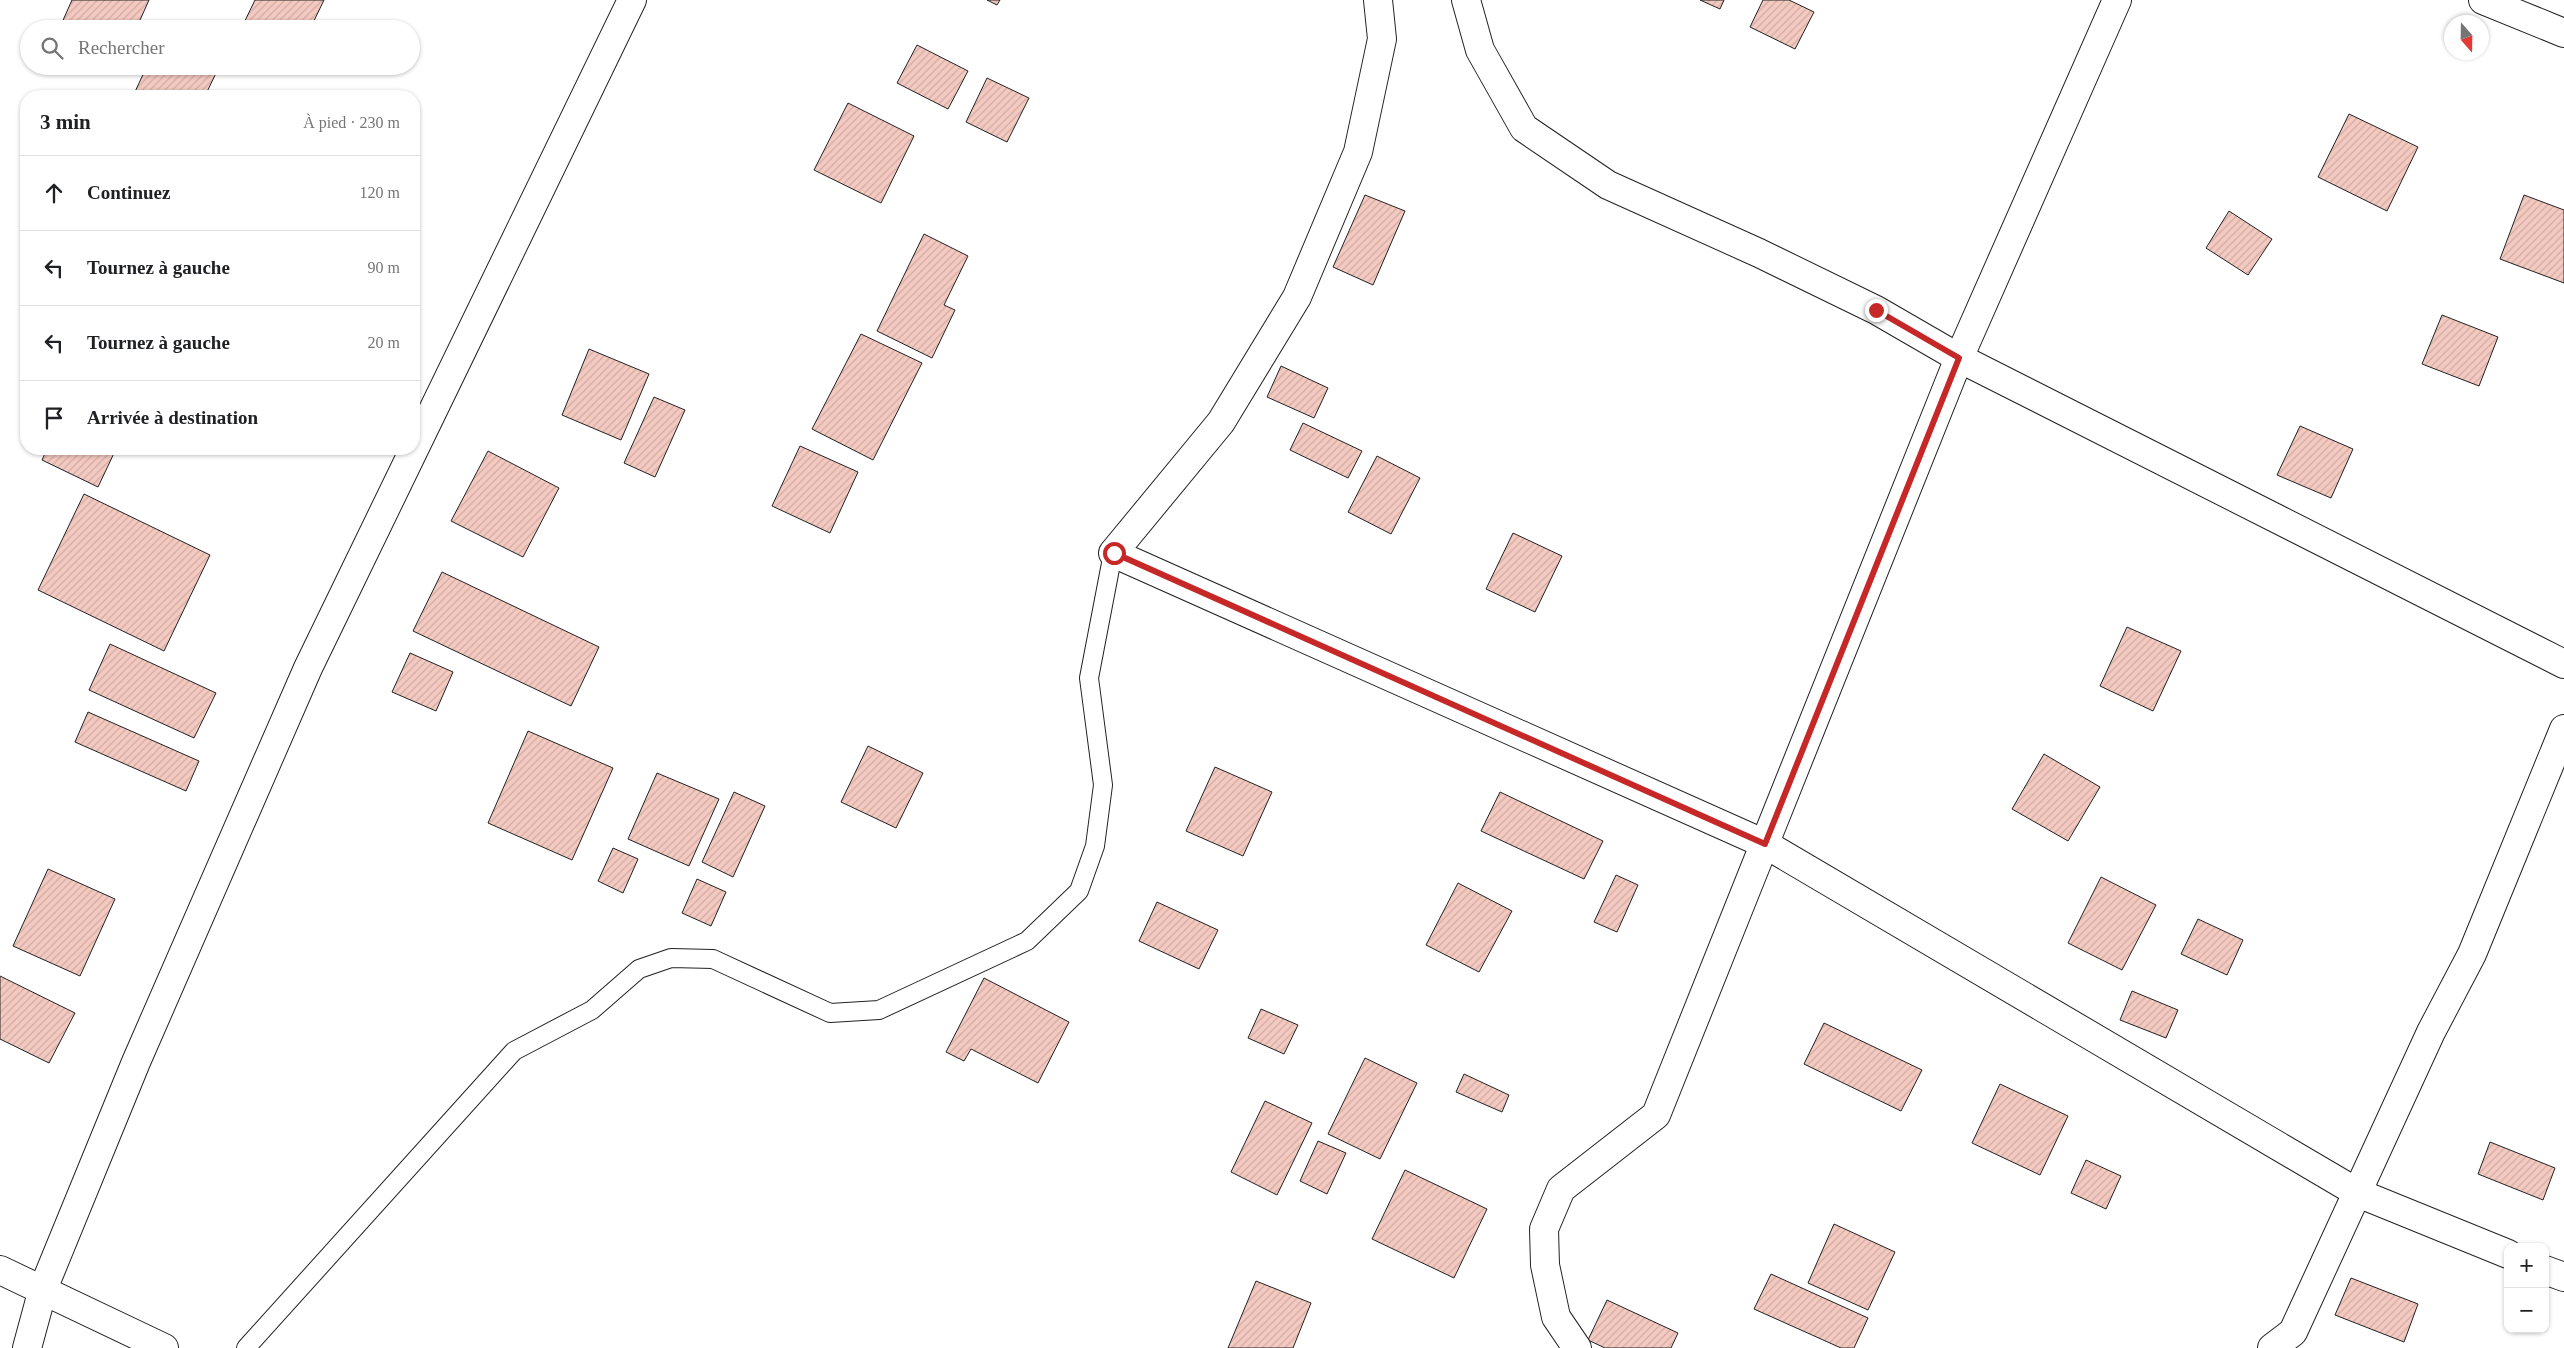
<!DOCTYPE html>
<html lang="fr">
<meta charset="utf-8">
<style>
:root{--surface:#fff;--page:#f2f2f2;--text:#202124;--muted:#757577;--line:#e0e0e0}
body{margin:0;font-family:"Times New Roman",serif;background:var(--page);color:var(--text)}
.controls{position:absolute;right:15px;bottom:15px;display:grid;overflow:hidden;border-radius:10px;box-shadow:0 1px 4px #0004}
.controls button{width:45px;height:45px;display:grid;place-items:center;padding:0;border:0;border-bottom:1px solid var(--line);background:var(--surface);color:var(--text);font:25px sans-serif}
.compass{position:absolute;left:2444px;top:15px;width:45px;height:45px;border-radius:50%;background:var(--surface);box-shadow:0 1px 4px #0004;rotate:160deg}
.stop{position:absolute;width:15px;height:15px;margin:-11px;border:4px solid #c62828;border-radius:50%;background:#fff}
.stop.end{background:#c62828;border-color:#fff;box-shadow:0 1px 5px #0008}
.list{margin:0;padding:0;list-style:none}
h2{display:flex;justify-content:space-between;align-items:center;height:65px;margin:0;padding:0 20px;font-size:21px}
h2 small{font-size:16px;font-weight:400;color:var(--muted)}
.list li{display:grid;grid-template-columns:32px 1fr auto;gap:15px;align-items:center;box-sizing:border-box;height:75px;padding:0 20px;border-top:1px solid var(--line)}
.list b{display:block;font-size:19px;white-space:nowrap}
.list em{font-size:16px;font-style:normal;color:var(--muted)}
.icon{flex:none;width:28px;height:28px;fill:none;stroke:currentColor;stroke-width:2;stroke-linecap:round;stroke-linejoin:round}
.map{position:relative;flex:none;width:2564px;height:1348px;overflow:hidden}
.search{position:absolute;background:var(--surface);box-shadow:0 1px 4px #0004;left:20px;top:20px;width:400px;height:55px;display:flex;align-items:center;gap:12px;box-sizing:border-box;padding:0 18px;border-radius:28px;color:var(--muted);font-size:19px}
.panel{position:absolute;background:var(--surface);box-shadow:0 1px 4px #0004;left:20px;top:90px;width:400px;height:365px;border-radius:20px}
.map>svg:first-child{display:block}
</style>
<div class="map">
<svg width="2564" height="1348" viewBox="0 0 2564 1348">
<defs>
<pattern id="building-hatch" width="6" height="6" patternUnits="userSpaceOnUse" patternTransform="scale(1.25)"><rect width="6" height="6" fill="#f3c9c0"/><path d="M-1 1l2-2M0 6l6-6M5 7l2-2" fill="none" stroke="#d0aca5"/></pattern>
</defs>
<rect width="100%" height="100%" fill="#fff"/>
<!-- building -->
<g fill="url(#building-hatch)" stroke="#222">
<path d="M72 0H149L136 29H64L60 27Z"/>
<path d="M255 0H324L310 29H241Z"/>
<path d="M987 0H1000L997 5Z"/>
<path d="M1700 0H1724L1720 9Z"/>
<path d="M1763 0H1789L1814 12 1795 49 1750 27Z"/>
<path d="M917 45 968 71 948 109 897 83Z"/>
<path d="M147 66H213L218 69 205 96H133Z"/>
<path d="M987 78 1029 98 1007 142 966 122Z"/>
<path d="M848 103 914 136 881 203 814 170Z"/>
<path d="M2349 114 2418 147 2387 211 2318 177Z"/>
<path d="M1365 195 1405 211 1373 285 1333 267Z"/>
<path d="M2524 195 2564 210V283L2500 259Z"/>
<path d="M2229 211 2272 239 2248 275 2206 248Z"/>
<path d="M924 234 968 256 944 305 955 310 932 358 877 331Z"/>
<path d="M2442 315 2498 337 2479 386 2422 364Z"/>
<path d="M861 334 922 363 873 460 812 429Z"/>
<path d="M589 349 649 374 621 440 562 415Z"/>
<path d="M1281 366 1328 388 1314 418 1267 397Z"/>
<path d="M654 397 685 410 655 477 624 463Z"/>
<path d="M1303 423 1362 451 1348 478 1290 450Z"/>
<path d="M2300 426 2353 449 2331 498 2277 475Z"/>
<path d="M800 446 858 472 830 533 772 506Z"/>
<path d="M47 449H116L98 487 42 460Z"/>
<path d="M488 451 559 488 523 557 451 521Z"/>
<path d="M1377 456 1420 478 1391 534 1348 512Z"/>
<path d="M84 494 210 555 164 651 38 590Z"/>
<path d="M1513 533 1562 556 1535 612 1486 589Z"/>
<path d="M442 572 599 647 571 706 413 631Z"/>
<path d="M2127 627 2181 651 2153 711 2100 686Z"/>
<path d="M110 644 216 693 194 738 89 690Z"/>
<path d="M410 653 453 672 436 711 392 692Z"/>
<path d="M88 712 199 761 186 791 75 742Z"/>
<path d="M528 731 613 768 572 860 488 823Z"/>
<path d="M868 746 923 773 896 828 841 802Z"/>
<path d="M2044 754 2100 787 2068 841 2012 809Z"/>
<path d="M1215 767 1272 792 1243 856 1186 831Z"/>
<path d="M657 773 719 799 689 866 628 839Z"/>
<path d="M734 792 765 806 733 877 702 862Z"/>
<path d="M1500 792 1603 841 1584 879 1481 831Z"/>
<path d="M613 848 638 859 623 893 598 881Z"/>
<path d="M48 869 115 899 80 976 13 946Z"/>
<path d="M1616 875 1638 885 1617 932 1594 922Z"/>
<path d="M2101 877 2156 905 2122 970 2068 943Z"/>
<path d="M697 879 726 892 711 926 682 913Z"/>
<path d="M1458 883 1512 911 1479 972 1426 945Z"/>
<path d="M1157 902 1218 930 1199 969 1139 941Z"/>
<path d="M2198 919 2243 940 2227 975 2181 954Z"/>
<path d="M0 976 75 1013 49 1063 0 1039Z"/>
<path d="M984 978 1069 1022 1038 1083 971 1049 964 1061 946 1052Z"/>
<path d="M2132 991 2178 1010 2166 1038 2120 1020Z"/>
<path d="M1261 1009 1298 1025 1284 1054 1248 1038Z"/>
<path d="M1824 1023 1922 1070 1901 1111 1804 1064Z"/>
<path d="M1365 1058 1417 1083 1380 1159 1328 1134Z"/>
<path d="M1464 1074 1509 1095 1502 1112 1456 1092Z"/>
<path d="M2000 1084 2068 1116 2040 1175 1972 1143Z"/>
<path d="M1265 1101 1312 1123 1277 1195 1231 1172Z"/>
<path d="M1318 1141 1346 1153 1327 1194 1300 1181Z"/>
<path d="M2490 1142 2555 1168 2543 1200 2478 1174Z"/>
<path d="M2086 1160 2121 1176 2106 1209 2071 1193Z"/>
<path d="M1405 1170 1487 1209 1454 1278 1372 1239Z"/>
<path d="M1834 1224 1895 1252 1868 1310 1808 1283Z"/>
<path d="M1771 1274 1868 1318 1854 1348H1841L1754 1309Z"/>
<path d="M2351 1278 2418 1304 2404 1342 2335 1315Z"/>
<path d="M1256 1281 1311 1303 1293 1348H1228Z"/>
<path d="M1607 1300 1678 1333 1671 1348H1605L1588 1340Z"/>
</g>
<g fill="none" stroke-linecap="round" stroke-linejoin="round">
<!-- lane casing -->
<g stroke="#222" stroke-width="20">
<path id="lane" d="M246 1348 514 1051 592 1010 639 969 671 958 713 959 830 1013 879 1010 1027 941 1079 891 1095 846 1103 785 1089 678 1113 553"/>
</g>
<!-- street casing -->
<g stroke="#222" stroke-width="30">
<g id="street">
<path d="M1378 0 1382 39 1358 152 1297 297 1221 422 1113 553 1765 844 2358 1193 2508 1254"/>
<path d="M1466 0 1480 50 1524 128 1608 185 1759 253 1876 310 1959 358 2564 664"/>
<path d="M2483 0 2564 33"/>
<path d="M0 1270 164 1348"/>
<path d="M2545 1270 2564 1277"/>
<path d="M27 1348 43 1289 136 1062 308 668 632 0"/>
<path d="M1577 1348 1556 1317 1545 1265 1544 1229 1561 1189 1656 1115 1959 358 2117 0"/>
<path d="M2272 1348 2293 1332 2431 1032 2472 954 2564 729"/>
</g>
</g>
<!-- lane -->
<use href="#lane" stroke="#fff" stroke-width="18"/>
<!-- street -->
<use href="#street" stroke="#fff" stroke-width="28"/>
</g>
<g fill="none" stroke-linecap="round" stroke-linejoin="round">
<!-- route -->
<path stroke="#c62828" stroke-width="6" d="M1114 553 1765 844 1959 358 1876 310"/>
</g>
</svg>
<div class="controls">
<button>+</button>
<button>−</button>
</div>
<svg class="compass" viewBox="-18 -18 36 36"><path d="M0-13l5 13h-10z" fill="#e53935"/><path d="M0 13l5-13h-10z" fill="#757577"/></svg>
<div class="stop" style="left:1114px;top:553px"></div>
<div class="stop end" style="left:1876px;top:310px"></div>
<div class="search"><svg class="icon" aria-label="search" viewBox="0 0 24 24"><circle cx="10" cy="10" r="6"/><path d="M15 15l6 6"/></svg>Rechercher</div>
<section class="panel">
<h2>3 min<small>À pied · 230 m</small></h2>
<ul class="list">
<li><svg class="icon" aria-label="ahead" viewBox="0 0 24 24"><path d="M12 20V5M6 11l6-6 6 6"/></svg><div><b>Continuez</b></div><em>120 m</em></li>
<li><svg class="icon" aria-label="left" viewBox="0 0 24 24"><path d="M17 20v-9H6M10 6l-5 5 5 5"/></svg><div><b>Tournez à gauche</b></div><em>90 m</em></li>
<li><svg class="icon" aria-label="left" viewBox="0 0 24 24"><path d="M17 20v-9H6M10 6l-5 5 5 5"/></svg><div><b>Tournez à gauche</b></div><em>20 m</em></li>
<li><svg class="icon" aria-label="arrive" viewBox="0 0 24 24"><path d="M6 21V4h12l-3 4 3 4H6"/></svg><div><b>Arrivée à destination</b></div></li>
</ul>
</section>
</div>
